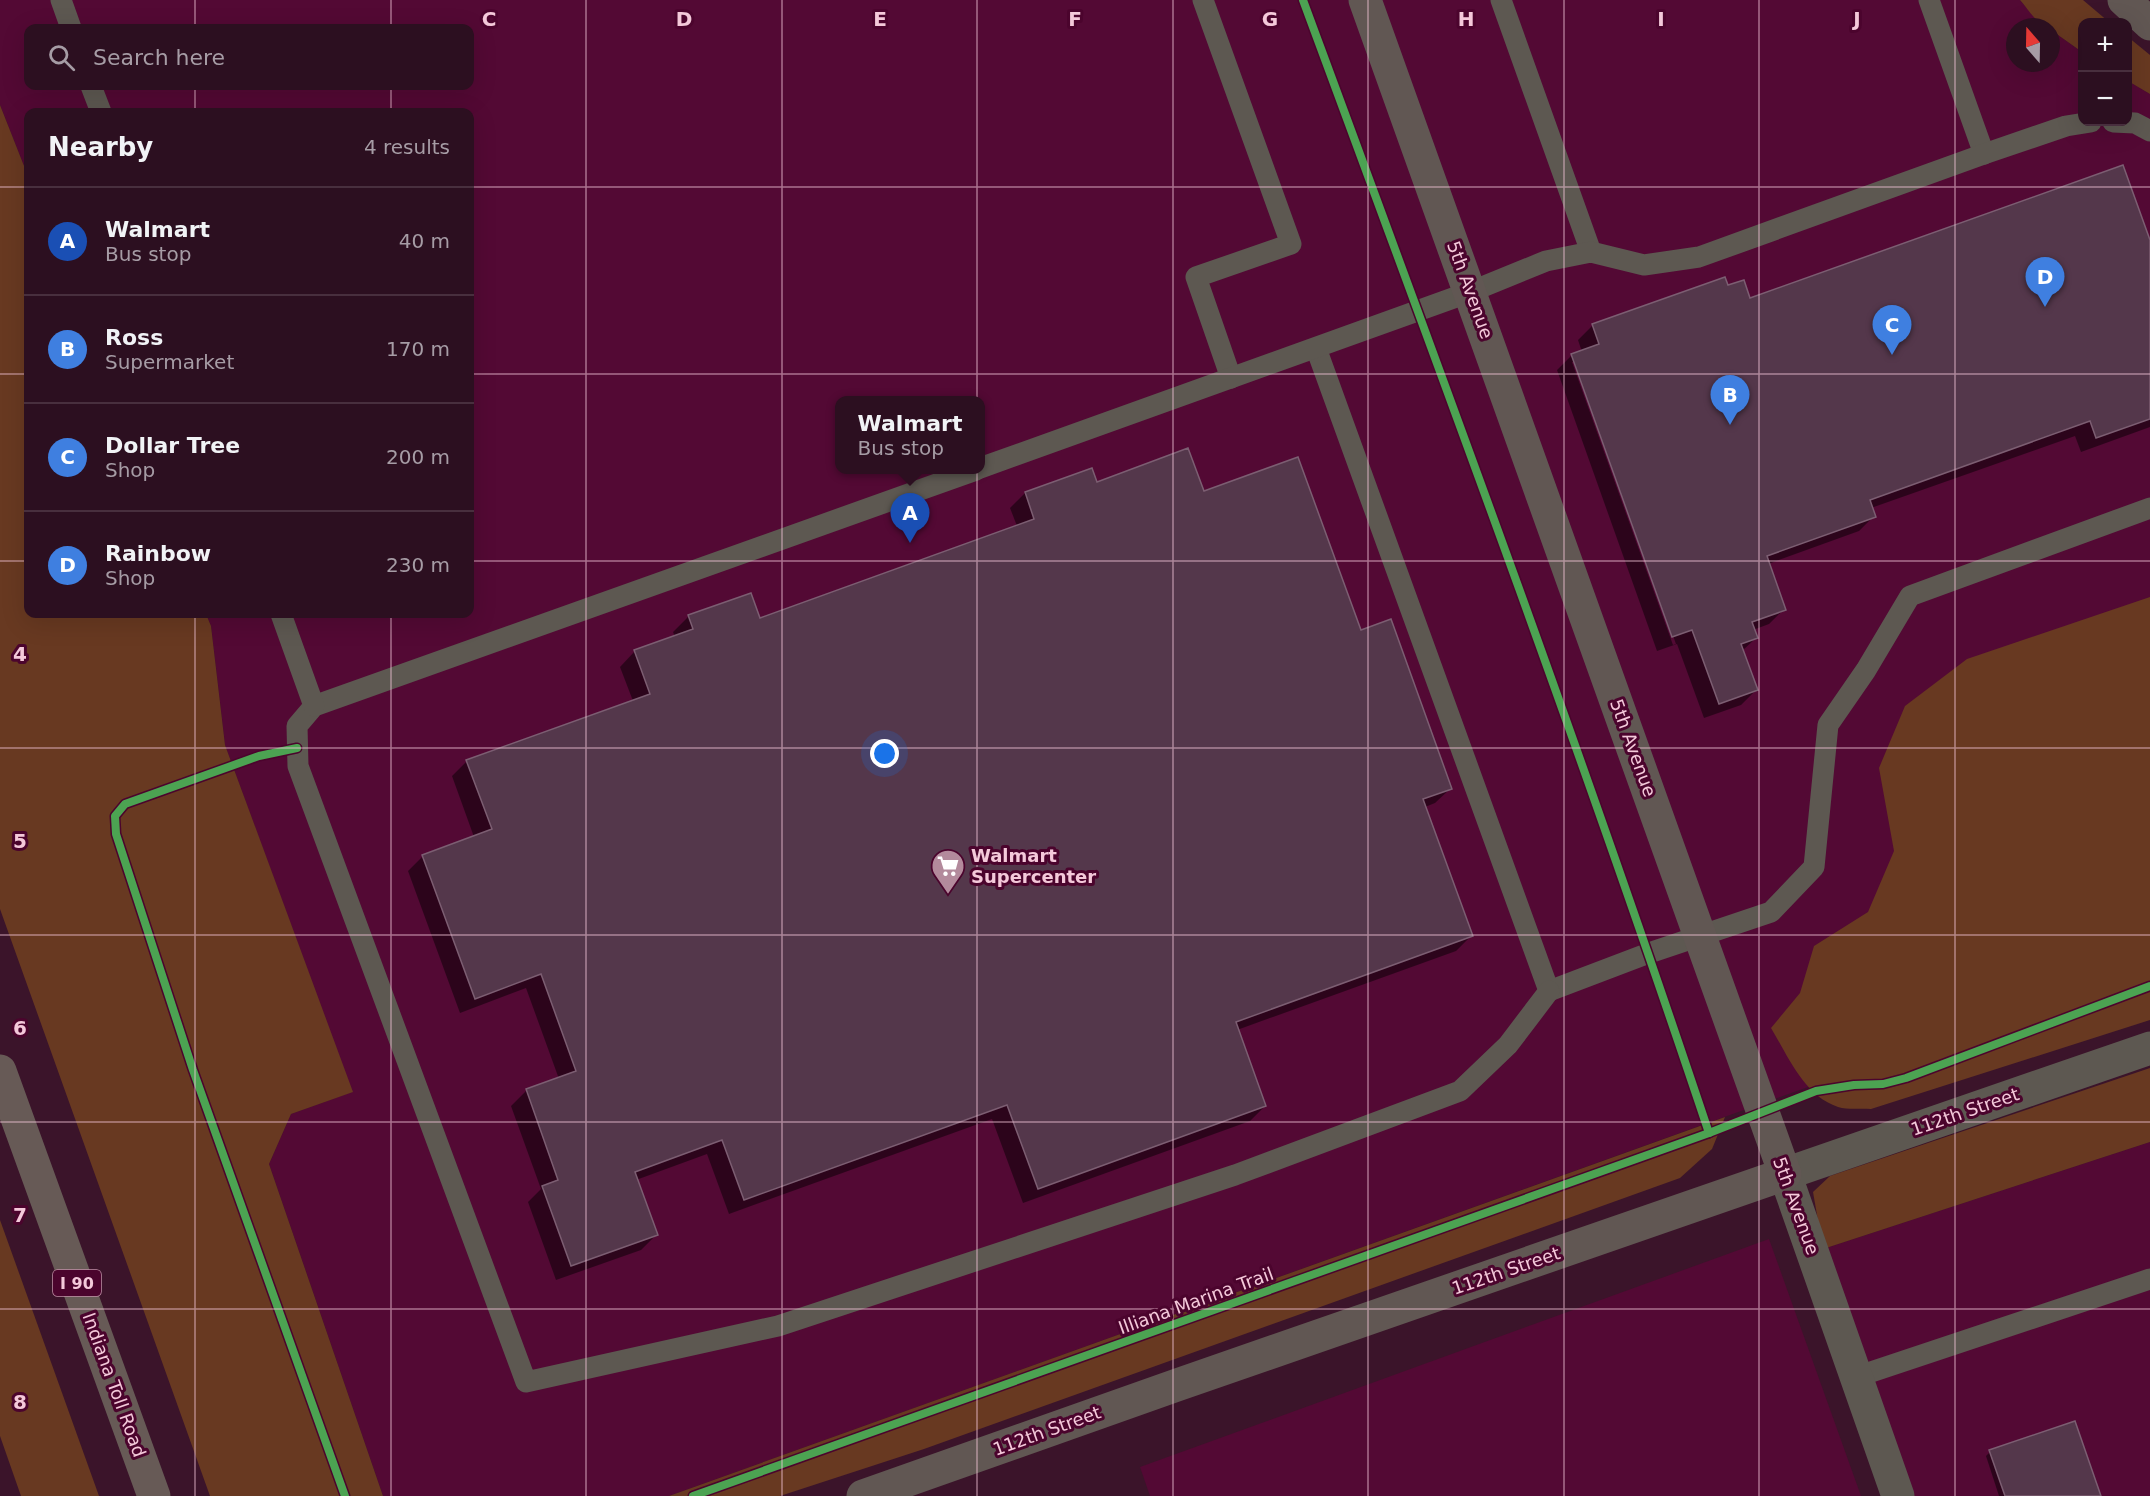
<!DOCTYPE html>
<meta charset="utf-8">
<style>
:root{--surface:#2c0f20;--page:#341829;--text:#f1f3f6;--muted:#a69ca5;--line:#482f3e;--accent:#b38a9c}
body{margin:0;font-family:"DejaVu Sans",sans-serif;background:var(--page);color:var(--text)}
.controls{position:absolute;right:18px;top:18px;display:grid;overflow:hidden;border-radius:12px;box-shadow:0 6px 24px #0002}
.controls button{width:54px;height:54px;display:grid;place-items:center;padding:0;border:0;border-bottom:2px solid var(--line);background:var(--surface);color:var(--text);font:30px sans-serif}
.compass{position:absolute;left:2006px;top:18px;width:54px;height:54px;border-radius:50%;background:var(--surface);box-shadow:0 6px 24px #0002;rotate:340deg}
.you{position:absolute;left:885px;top:754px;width:21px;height:21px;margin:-15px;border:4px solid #fff;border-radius:50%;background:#1a73e8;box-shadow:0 0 0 9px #1a73e833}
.badge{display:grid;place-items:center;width:39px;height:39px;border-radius:50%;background:var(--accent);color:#fff;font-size:20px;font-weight:700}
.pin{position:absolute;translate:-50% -50px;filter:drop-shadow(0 2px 3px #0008)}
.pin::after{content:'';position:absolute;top:32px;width:21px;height:18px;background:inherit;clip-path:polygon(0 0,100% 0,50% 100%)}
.popup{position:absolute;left:835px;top:396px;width:150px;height:78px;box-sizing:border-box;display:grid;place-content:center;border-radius:12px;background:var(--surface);filter:drop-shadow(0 2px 4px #0005);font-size:20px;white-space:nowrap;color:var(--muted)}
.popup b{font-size:22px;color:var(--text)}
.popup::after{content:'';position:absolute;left:50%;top:100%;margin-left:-12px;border:12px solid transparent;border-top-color:var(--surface)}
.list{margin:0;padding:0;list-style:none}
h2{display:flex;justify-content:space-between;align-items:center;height:78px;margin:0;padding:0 24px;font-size:26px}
h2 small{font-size:20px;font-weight:400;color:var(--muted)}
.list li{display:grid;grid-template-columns:39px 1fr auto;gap:18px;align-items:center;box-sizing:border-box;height:108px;padding:0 24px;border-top:2px solid var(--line)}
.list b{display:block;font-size:22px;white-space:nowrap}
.list p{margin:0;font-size:20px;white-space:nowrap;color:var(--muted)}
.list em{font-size:20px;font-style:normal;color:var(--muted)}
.icon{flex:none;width:33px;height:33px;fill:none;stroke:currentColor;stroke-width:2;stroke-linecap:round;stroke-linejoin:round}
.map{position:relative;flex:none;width:2150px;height:1496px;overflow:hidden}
.search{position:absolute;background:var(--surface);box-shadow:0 6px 24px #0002;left:24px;top:24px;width:450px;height:66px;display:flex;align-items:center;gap:15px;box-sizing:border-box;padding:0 21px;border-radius:12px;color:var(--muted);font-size:22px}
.panel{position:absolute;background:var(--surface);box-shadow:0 6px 24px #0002;left:24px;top:108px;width:450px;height:510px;border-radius:12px}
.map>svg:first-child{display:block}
</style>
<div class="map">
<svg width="2150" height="1496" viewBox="0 0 2150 1496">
<rect width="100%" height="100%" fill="#3b142a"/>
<!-- built -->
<g fill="#530934" fill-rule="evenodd">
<path d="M0 0H2020L2037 20 2047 27H2015V63H2051V30L2082 52V122H2128V81L2150 94V975L1808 1087 669 1496H383L269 1164 291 1114 352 1092 225 745 211 626 206 614H470V112H28V176L0 105ZM28 28H470V86H28ZM840 400H980V470H840Z"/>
<path d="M2150 1142V1496H1910L1823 1249Z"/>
<path d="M1769 1239 1861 1496H1150L1140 1467Z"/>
</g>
<!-- green -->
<g fill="#683921">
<path d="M2020 0H2083L2109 22H2082V52L2051 30V27C2037 26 2029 10 2020 0Z"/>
<path d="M2128 37 2150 55V94L2128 81Z"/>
<path d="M0 105 28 176V614H206L211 626 225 745 353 1092 291 1114 269 1164 383 1496H210L0 909Z"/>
<path d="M2150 597V1020L1871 1109C1860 1108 1848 1110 1838 1107 1804 1096 1788 1056 1771 1028L1800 993 1814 946 1868 912 1894 851 1879 768 1905 706 1967 659Z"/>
<path d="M2150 1068V1142L1823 1249 1813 1192 1830 1176Z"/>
<path d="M1725 1117 1712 1149 1680 1178 924 1449 780 1496H669Z"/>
<path d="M0 1220 99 1496H21L0 1436Z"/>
</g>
<!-- shadow -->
<g fill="#0007" fill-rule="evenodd">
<path d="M2150 244V427L2081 452 2075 436 1871 508 1874 516 1859 531 1768 564 1784 609 1769 624 1753 630 1756 638 1742 651 1756 690 1741 705 1704 718 1677 644 1657 651 1557 370 1572 355 1582 352 1578 340 1593 325 1727 287 1749 300ZM1572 362H1576L1676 644 1673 645Z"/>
<path d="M1091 469 1096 484 1203 493 1360 632 1451 788 1435 803 1425 807 1471 936 1456 951 1237 1030 1265 1106 1250 1121 1023 1203 992 1119 729 1214 707 1154 636 1180 656 1235 641 1250 556 1280 528 1202 541 1189 511 1106 526 1091 559 1079 526 988 460 1013 408 871 423 856 474 837 452 776 467 761 633 701 620 667 635 651 675 637 673 632 688 617 751 595 760 620 1017 526 1010 508 1025 493Z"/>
<path d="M1990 1452 2100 1496H1999L1986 1456Z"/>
</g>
<!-- building -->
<g fill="#54374b" stroke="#7c5e72" stroke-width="1.5">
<path d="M2123 165 2150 240V419L2096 438 2090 421 1870 500 1876 517 1767 556 1786 610 1752 622 1758 638 1741 644 1758 690 1719 704 1692 630 1672 637 1571 354 1599 344 1592 324 1725 277 1728 285 1744 280 1750 298Z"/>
<path d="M1188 448 1204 491 1298 457 1361 630 1391 619 1452 789 1423 799 1473 936 1236 1022 1266 1106 1038 1189 1007 1105 744 1200 722 1140 635 1172 658 1235 571 1266 542 1186 558 1180 526 1089 576 1071 541 974 475 999 422 855 492 829 466 760 650 694 634 650 693 629 688 615 751 593 760 618 1034 519 1025 492 1092 468 1097 482Z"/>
<path d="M2075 1421 2101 1496H2005L1989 1450Z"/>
</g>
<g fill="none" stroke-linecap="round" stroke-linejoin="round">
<!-- lane -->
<g stroke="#5d5851" stroke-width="21">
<path d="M61 0 71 28"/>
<path d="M1203 0 1291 244 1196 277 1231 378"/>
<path d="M1501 0 1591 252"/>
<path d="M1929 0 1984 154"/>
<path d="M91 86 101 112"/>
<path d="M2113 122 2135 123 2150 131"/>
<path d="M1316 348 1549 991 1649 953 1771 912 1814 867 1828 725 1866 670 1910 596 2150 508"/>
<path d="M980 468 1470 292 1546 261 1591 252 1644 265 1699 257 1984 154 2066 126 2091 122"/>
<path d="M976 470 314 706 297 726 298 766 526 1382 778 1326 1235 1175 1460 1091 1508 1045 1549 991"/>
<path d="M281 614 314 706"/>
<path d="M1856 1377 2150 1279"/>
</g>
<!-- street -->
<path stroke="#5d5851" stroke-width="33" d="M1898 1496 1785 1174 2150 1048"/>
<!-- secondary -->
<g stroke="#615753" stroke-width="33">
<path d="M2124 0 2150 24"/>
<path d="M863 1496 1177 1385 1785 1174 1365 0"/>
</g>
<!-- highway -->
<path stroke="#675a56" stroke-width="33" d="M0 1071 154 1496"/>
<!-- cycleway casing -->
<g stroke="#4b042d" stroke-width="11">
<g id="cycleway">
<path d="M1303 0C1442 376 1582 753 1709 1133"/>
<path d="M297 748 259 756 125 804 115 816 116 834 193 1070 345 1496"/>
<path d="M693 1496 1709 1133 1816 1091 1854 1085 1883 1084 1906 1078 2150 986"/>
</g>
</g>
<!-- cycleway -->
<use href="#cycleway" stroke="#4ca352" stroke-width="8"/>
</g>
<!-- grid -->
<path fill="none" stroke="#f4c9da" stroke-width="1.5" stroke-opacity="0.55" d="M195 0V28M391 0V28M586 0V1496M782 0V1496M977 0V1496M1173 0V1496M1368 0V1496M1564 0V1496M1759 0V1496M1955 0V1496M195 86V112M391 86V112M0 187H28M470 187H2150M0 374H28M470 374H2150M0 561H28M470 561H2150M195 614V1496M391 614V1496M0 748H2150M0 935H2150M0 1122H2150M0 1309H2150"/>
<!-- icons -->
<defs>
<g id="supermarket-pin" transform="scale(1.725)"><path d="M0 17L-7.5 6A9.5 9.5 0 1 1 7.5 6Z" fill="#b38a9c" stroke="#4b042d"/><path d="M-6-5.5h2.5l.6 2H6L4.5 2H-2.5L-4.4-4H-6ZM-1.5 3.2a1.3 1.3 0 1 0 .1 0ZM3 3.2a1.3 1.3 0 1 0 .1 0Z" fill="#fff"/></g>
</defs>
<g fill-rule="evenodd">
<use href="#supermarket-pin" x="948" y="866"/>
</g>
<g text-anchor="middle" stroke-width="6" stroke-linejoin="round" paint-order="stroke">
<!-- shield labels -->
<rect fill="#4b042d" stroke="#c18ea6" stroke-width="1.5" x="53" y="1270" width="48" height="26" rx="4.5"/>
<g font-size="16" font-weight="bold" fill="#f4c9da">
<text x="77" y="1289">I 90</text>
</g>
<!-- street labels -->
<g font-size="18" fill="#f4c9da" stroke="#4b042d">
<text transform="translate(1470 290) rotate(70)" y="6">5th Avenue</text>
<text transform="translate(1633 748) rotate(70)" y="6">5th Avenue</text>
<text transform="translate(1965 1112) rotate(-19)" y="6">112th Street</text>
<text transform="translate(1796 1206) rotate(70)" y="6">5th Avenue</text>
<text transform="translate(1506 1271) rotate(-19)" y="6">112th Street</text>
<text transform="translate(1196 1301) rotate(-20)" y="6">Illiana Marina Trail</text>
<text transform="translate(114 1385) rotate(70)" y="6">Indiana Toll Road</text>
<text transform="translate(1047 1431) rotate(-20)" y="6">112th Street</text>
</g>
<!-- poi labels -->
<g font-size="18" font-weight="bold" fill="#f4c9da" stroke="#4b042d" text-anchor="start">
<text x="971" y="862">Walmart<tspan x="971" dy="21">Supercenter</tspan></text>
</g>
</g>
<g font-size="20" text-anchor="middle" font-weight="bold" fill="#f4c9da" stroke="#4b042d" stroke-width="6" stroke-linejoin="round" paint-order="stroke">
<text x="489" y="26">C</text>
<text x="684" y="26">D</text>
<text x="880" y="26">E</text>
<text x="1075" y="26">F</text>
<text x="1270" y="26">G</text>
<text x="1466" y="26">H</text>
<text x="1661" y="26">I</text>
<text x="1857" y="26">J</text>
<text x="20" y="661">4</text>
<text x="20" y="848">5</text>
<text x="20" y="1035">6</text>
<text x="20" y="1222">7</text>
<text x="20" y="1409">8</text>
</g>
</svg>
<div class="controls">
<button>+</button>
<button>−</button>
</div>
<svg class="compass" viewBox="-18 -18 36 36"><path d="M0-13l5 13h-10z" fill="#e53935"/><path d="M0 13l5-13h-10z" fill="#a69ca5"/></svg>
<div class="you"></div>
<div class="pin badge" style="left:910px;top:543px;background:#1a4fb4">A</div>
<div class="popup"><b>Walmart</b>Bus stop</div>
<div class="pin badge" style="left:1730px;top:425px;background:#3f7fe0">B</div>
<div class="pin badge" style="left:1892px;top:355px;background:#3f7fe0">C</div>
<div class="pin badge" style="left:2045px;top:307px;background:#3f7fe0">D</div>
<div class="search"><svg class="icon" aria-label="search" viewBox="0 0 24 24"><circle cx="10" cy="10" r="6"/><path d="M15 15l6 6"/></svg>Search here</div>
<section class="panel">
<h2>Nearby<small>4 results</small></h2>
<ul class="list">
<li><span class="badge" style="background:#1a4fb4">A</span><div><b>Walmart</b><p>Bus stop</p></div><em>40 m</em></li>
<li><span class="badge" style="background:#3f7fe0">B</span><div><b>Ross</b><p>Supermarket</p></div><em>170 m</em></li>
<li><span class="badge" style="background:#3f7fe0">C</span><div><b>Dollar Tree</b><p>Shop</p></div><em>200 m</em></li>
<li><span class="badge" style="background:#3f7fe0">D</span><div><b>Rainbow</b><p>Shop</p></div><em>230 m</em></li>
</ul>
</section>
</div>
